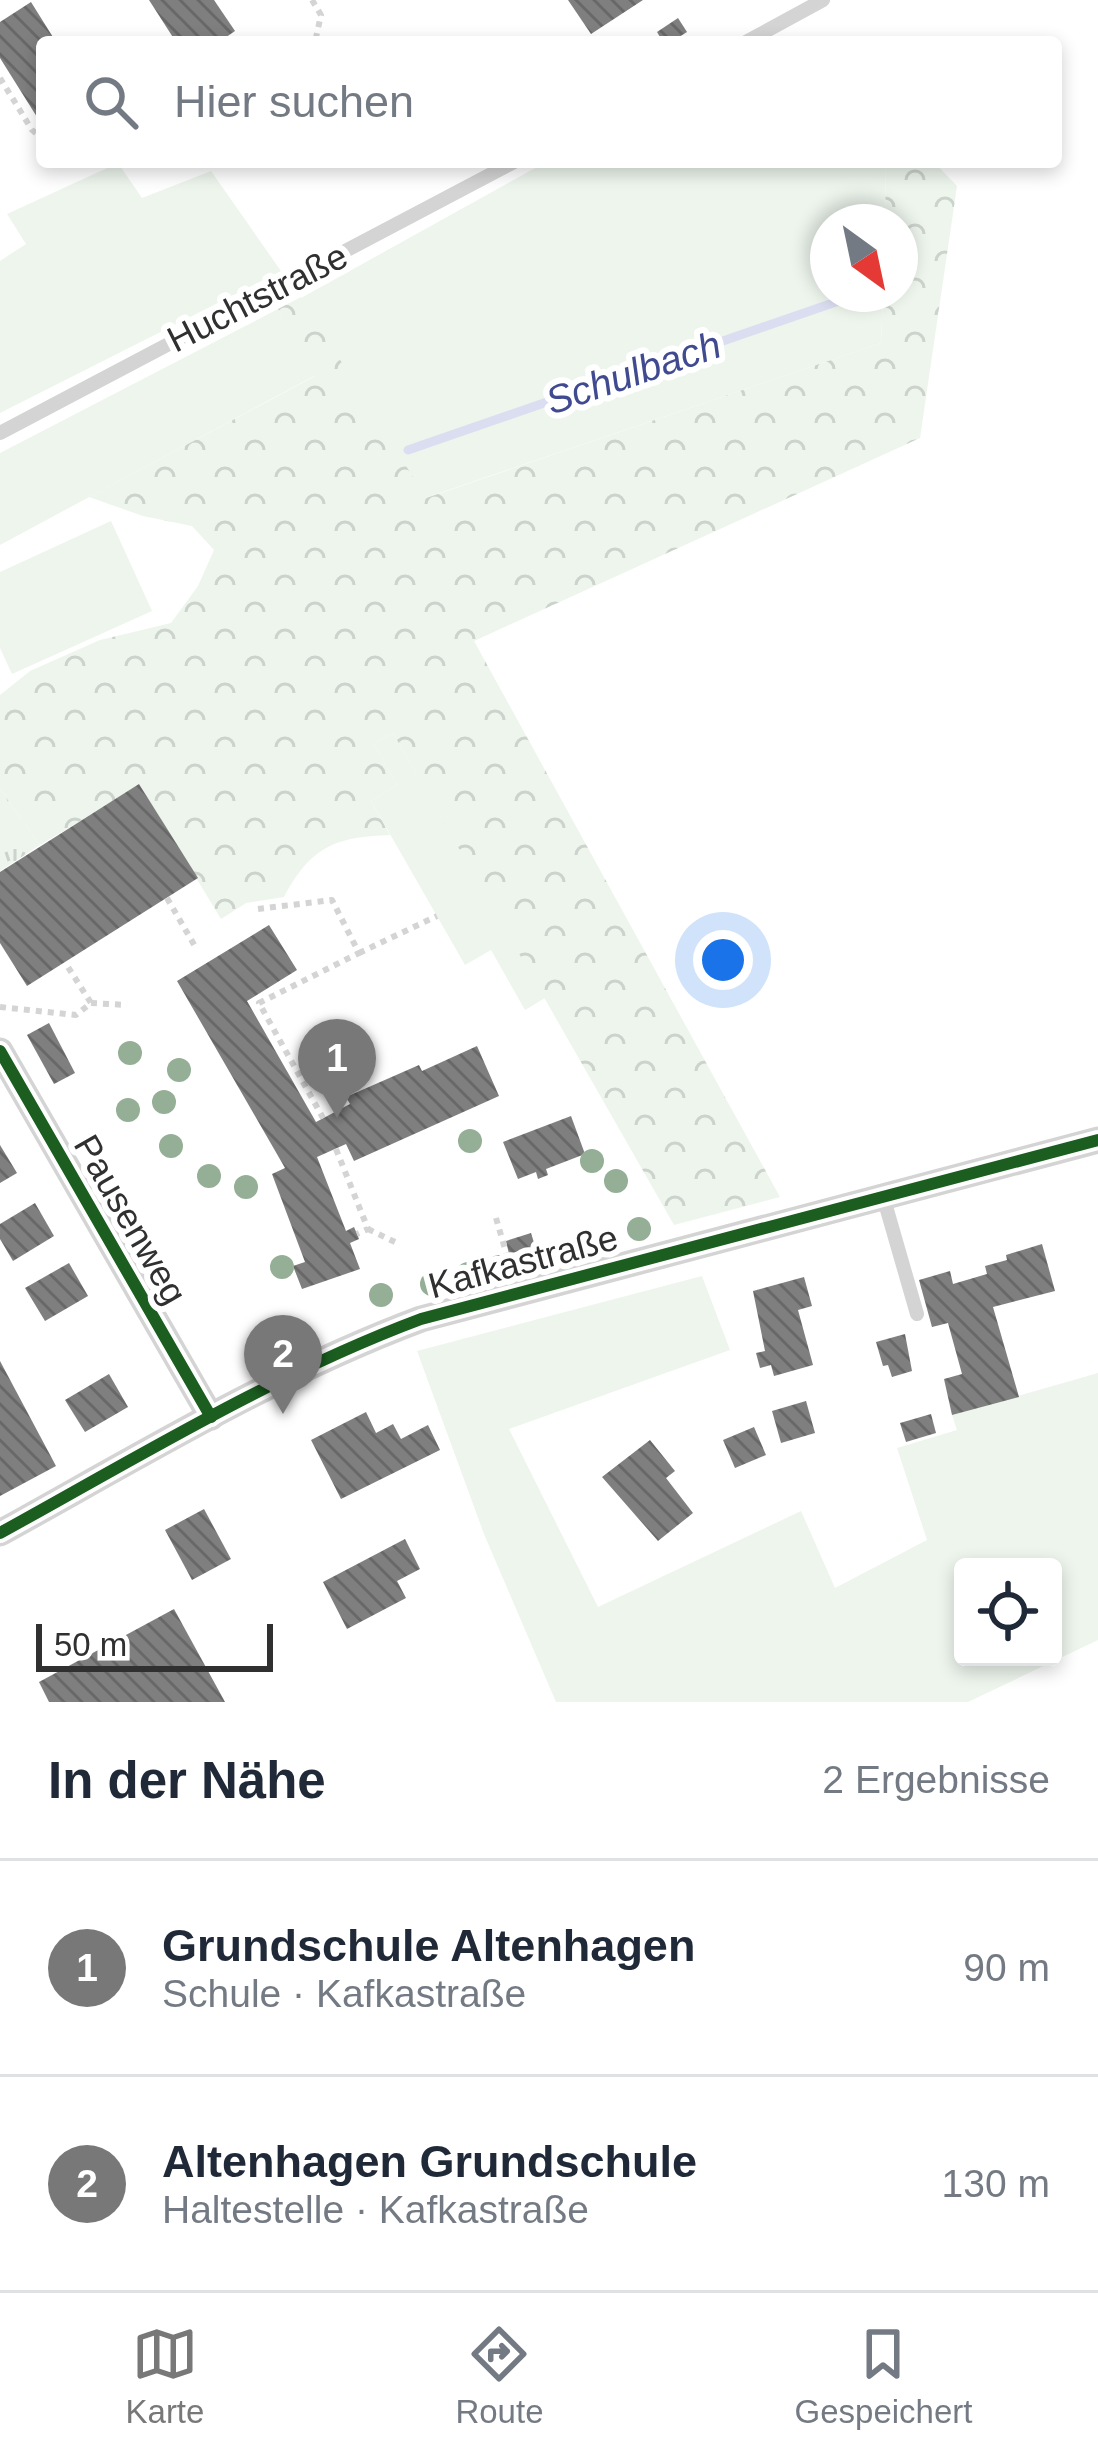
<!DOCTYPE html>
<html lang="de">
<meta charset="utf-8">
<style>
:root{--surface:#fff;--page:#f6f6f7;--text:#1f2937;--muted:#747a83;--line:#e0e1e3;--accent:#787878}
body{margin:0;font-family:Helvetica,sans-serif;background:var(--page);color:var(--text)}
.controls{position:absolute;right:36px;bottom:36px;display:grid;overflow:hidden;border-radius:12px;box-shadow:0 6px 18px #0003}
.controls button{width:108px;height:108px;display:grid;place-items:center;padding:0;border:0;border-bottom:3px solid var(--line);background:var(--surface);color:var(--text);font:60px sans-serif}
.compass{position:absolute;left:810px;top:204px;width:108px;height:108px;border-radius:50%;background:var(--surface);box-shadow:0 6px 18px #0003;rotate:147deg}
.scale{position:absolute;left:36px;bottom:30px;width:237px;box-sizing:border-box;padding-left:12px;border:6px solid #303030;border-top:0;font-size:33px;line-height:42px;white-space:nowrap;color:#303030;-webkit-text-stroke:9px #fff;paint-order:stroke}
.you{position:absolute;left:723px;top:960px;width:42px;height:42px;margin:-30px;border:9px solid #fff;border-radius:50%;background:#1a73e8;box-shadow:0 0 0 18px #1a73e833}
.badge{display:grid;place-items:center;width:78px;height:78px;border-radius:50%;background:var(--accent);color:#fff;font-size:39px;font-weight:700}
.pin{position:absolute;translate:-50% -99px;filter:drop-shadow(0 3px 6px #0008)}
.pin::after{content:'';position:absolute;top:63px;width:42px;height:36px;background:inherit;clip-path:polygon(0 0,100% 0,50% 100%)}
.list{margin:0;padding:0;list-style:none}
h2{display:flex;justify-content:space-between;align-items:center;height:156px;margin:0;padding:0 48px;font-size:51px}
h2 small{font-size:39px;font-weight:400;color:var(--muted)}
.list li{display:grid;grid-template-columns:78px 1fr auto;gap:36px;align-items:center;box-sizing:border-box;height:216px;padding:0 48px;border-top:3px solid var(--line)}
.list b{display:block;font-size:45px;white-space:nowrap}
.list p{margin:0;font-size:39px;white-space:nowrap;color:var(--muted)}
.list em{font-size:39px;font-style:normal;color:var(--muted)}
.icon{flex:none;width:66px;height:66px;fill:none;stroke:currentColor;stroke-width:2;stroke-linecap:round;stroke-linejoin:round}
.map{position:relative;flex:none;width:1098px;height:1702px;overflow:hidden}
.search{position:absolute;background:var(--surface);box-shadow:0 6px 18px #0003;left:36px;right:36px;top:36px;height:132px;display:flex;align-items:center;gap:30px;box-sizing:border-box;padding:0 42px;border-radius:12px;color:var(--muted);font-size:45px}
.sheet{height:588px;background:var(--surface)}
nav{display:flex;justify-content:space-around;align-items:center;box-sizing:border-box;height:168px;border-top:3px solid var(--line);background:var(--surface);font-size:33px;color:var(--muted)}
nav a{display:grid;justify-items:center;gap:6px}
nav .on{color:var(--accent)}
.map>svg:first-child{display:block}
</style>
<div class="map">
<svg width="1098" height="1702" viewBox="0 0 1098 1702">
<defs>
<pattern id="forest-crowns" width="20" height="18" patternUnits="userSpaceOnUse" patternTransform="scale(3)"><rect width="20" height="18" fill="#edf5ed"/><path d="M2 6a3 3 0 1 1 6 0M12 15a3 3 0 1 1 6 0" fill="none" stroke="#ccd2cc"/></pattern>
<pattern id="park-tufts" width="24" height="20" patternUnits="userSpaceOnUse" patternTransform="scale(3)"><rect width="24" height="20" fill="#edf5ed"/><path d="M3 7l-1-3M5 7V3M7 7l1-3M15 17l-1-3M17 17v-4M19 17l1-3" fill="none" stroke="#ccd2cc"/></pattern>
<pattern id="building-back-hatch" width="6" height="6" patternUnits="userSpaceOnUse" patternTransform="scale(3)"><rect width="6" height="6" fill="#7f7f7f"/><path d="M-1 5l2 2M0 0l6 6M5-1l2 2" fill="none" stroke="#686868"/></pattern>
</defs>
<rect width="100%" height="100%" fill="#fff"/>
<!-- grass -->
<g fill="#edf5ed" fill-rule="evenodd">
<path d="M546 162H886L885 222H828V294H883L881 343 425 498 301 298Z"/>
<path d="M118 163 142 198 211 171 281 271 0 413V261L26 244 7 214Z"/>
<path d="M278 309 316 375 0 545V453Z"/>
<path d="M111 521 152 611 12 674 0 648V572Z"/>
<path d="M393 733 545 998 525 1010 491 950 465 965 371 801 397 785 374 744Z"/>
<path d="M702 1276 730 1350 509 1429 598 1607 801 1511 835 1588 927 1540 897 1448 957 1430 952 1415 1098 1373V1640L968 1702H556L484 1534 417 1351ZM963 1567H1053V1657H963Z"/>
</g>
<!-- forest -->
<path fill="url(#forest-crowns)" d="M886 162H934L957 186 920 438 474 641 780 1197 674 1225 393 733 374 744 397 785 371 801 390 835C334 837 311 847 284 897L246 903 221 919 140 785 40 845 0 789V695L30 671 100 640 171 623 198 586 214 550 192 526 143 516 89 497 315 376 278 309 301 297 426 498 881 343 883 294H900V222H885Z"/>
<!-- park -->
<path fill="url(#park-tufts)" d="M0 789 40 845 0 871Z"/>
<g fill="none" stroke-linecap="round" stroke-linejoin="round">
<!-- stream -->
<path stroke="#dbdef1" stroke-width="9" d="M408 450 859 294"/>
</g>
<!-- building -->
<g fill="url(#building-back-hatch)">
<path d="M149 0H214L235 31 219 42H176Z"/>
<path d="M568 0H643L591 34Z"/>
<path d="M31 2 56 42H42V125L0 58V22Z"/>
<path d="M678 18 687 32 671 42H663L657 32Z"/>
<path d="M139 784 198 878 27 986 0 943V872Z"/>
<path d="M269 925 297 970 247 1001 316 1122 350 1104 346 1097 419 1065 422 1071 477 1046 499 1096 354 1161 346 1144 317 1157 346 1231 354 1227 357 1234 359 1239 350 1243 360 1269 302 1289 293 1266 305 1262 272 1174 285 1168 177 981Z"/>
<path d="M49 1023 75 1073 54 1084 27 1035Z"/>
<path d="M571 1116 585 1154 546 1169 548 1175 538 1179 536 1172 518 1179 503 1142Z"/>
<path d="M0 1145 17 1173 0 1183Z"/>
<path d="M35 1203 54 1236 13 1261 0 1239V1224Z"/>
<path d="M531 1233 535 1246 509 1254 506 1241Z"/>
<path d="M1042 1244 1055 1291 993 1307 1019 1397 952 1415 944 1379 962 1374 948 1323 932 1327 919 1280 950 1271 953 1284 987 1274 985 1266 1007 1260 1006 1255Z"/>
<path d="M69 1263 88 1296 45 1321 25 1288Z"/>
<path d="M804 1277 812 1306 798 1310 813 1365 774 1376 771 1365 760 1368 756 1353 765 1351 753 1291Z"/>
<path d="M905 1334 912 1371 892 1377 888 1365 883 1366 876 1342Z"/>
<path d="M0 1361 56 1466 0 1496Z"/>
<path d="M109 1374 128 1407 85 1432 65 1400Z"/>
<path d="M806 1401 815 1433 781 1443 772 1411Z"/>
<path d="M366 1412 376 1433 393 1424 401 1439 428 1425 440 1450 341 1499 311 1440Z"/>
<path d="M931 1414 936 1433 906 1442 900 1423Z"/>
<path d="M754 1427 766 1455 735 1468 723 1440Z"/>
<path d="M650 1440 675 1471 666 1478 693 1513 658 1541 602 1477Z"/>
<path d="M204 1509 231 1559 192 1580 165 1530Z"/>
<path d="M405 1539 420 1569 397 1581 406 1598 347 1629 323 1582Z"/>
<path d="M174 1609 225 1702H49L39 1682Z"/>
</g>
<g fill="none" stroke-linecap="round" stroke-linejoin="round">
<!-- path -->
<g stroke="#d4d4d4" stroke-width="6" stroke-dasharray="6 6" stroke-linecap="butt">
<path d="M312 0 321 15 315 42"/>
<path d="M0 78 32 130 42 138"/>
<path d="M167 898 196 948"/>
<path d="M258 909 332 900 359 953 259 1003 323 1118"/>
<path d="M359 953 437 916"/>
<path d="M91 1003 127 1005"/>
<path d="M0 1007 76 1015 91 1003 68 967"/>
<path d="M336 1149 368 1229 357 1234"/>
<path d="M496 1218 510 1266"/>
<path d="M368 1229 399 1244"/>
</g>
<!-- service -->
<g stroke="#d4d4d4" stroke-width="14">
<path d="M746 42 823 0"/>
<path d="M0 433 514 162"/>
<path d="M883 1196 917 1314"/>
</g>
<!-- minor -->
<g stroke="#d4d4d4" stroke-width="27">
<path d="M0 1051 211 1417"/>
<path d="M0 1533C138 1457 274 1374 421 1319L1098 1140"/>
</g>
<!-- cycleway casing -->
<g stroke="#fff" stroke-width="20">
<g id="cycleway">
<path d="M0 1051 211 1417"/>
<path d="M0 1533C138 1457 274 1374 421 1319L1098 1140"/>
</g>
</g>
<!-- cycleway -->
<use href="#cycleway" stroke="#1b5e20" stroke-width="12"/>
</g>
<!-- trees -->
<g fill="#95ae96">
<circle cx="130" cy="1053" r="12"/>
<circle cx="179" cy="1070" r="12"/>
<circle cx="164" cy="1102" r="12"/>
<circle cx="128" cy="1110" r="12"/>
<circle cx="470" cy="1141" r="12"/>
<circle cx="171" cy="1146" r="12"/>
<circle cx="592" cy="1161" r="12"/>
<circle cx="209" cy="1176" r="12"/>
<circle cx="616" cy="1181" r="12"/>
<circle cx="246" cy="1187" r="12"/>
<circle cx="115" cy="1197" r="12"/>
<circle cx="639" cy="1229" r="12"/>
<circle cx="583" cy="1244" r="12"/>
<circle cx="539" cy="1255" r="12"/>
<circle cx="282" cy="1267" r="12"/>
<circle cx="499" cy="1267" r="12"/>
<circle cx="468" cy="1274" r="12"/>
<circle cx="432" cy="1284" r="12"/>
<circle cx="381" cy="1295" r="12"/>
<circle cx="278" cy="1328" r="12"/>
</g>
<g text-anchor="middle" stroke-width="12" stroke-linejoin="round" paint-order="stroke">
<!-- street labels -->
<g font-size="36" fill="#303030" stroke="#fff">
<text transform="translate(257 297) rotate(-27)" y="13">Huchtstraße</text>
<text transform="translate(131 1219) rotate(60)" y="13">Pausenweg</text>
<text transform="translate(523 1261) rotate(-15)" y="13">Kafkastraße</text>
</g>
<!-- water labels -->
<g font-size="39" font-style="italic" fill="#404a90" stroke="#fff">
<text transform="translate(633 372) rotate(-19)" y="14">Schulbach</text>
</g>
</g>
</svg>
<div class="controls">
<button><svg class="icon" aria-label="locate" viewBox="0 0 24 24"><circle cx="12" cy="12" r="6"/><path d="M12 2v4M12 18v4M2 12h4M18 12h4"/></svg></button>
</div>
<svg class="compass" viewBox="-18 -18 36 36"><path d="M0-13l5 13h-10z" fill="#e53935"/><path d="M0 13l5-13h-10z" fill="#747a83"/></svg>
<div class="scale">50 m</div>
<div class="you"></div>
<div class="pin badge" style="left:337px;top:1118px">1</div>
<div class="pin badge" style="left:283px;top:1414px">2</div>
<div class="search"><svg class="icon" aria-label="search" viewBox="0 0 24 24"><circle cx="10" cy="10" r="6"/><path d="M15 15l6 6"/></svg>Hier suchen</div>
</div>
<section class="sheet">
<h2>In der Nähe<small>2 Ergebnisse</small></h2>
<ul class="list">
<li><span class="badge">1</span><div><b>Grundschule Altenhagen</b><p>Schule · Kafkastraße</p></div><em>90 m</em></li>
<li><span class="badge">2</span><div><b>Altenhagen Grundschule</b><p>Haltestelle · Kafkastraße</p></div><em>130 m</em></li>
</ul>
</section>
<nav>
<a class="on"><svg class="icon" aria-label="map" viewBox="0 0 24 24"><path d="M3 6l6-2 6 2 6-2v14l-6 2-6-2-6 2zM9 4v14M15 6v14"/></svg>Karte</a>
<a><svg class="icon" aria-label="directions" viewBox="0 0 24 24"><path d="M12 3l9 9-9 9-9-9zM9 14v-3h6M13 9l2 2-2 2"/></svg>Route</a>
<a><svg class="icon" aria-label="saved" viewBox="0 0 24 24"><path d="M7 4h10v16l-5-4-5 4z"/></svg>Gespeichert</a>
</nav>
